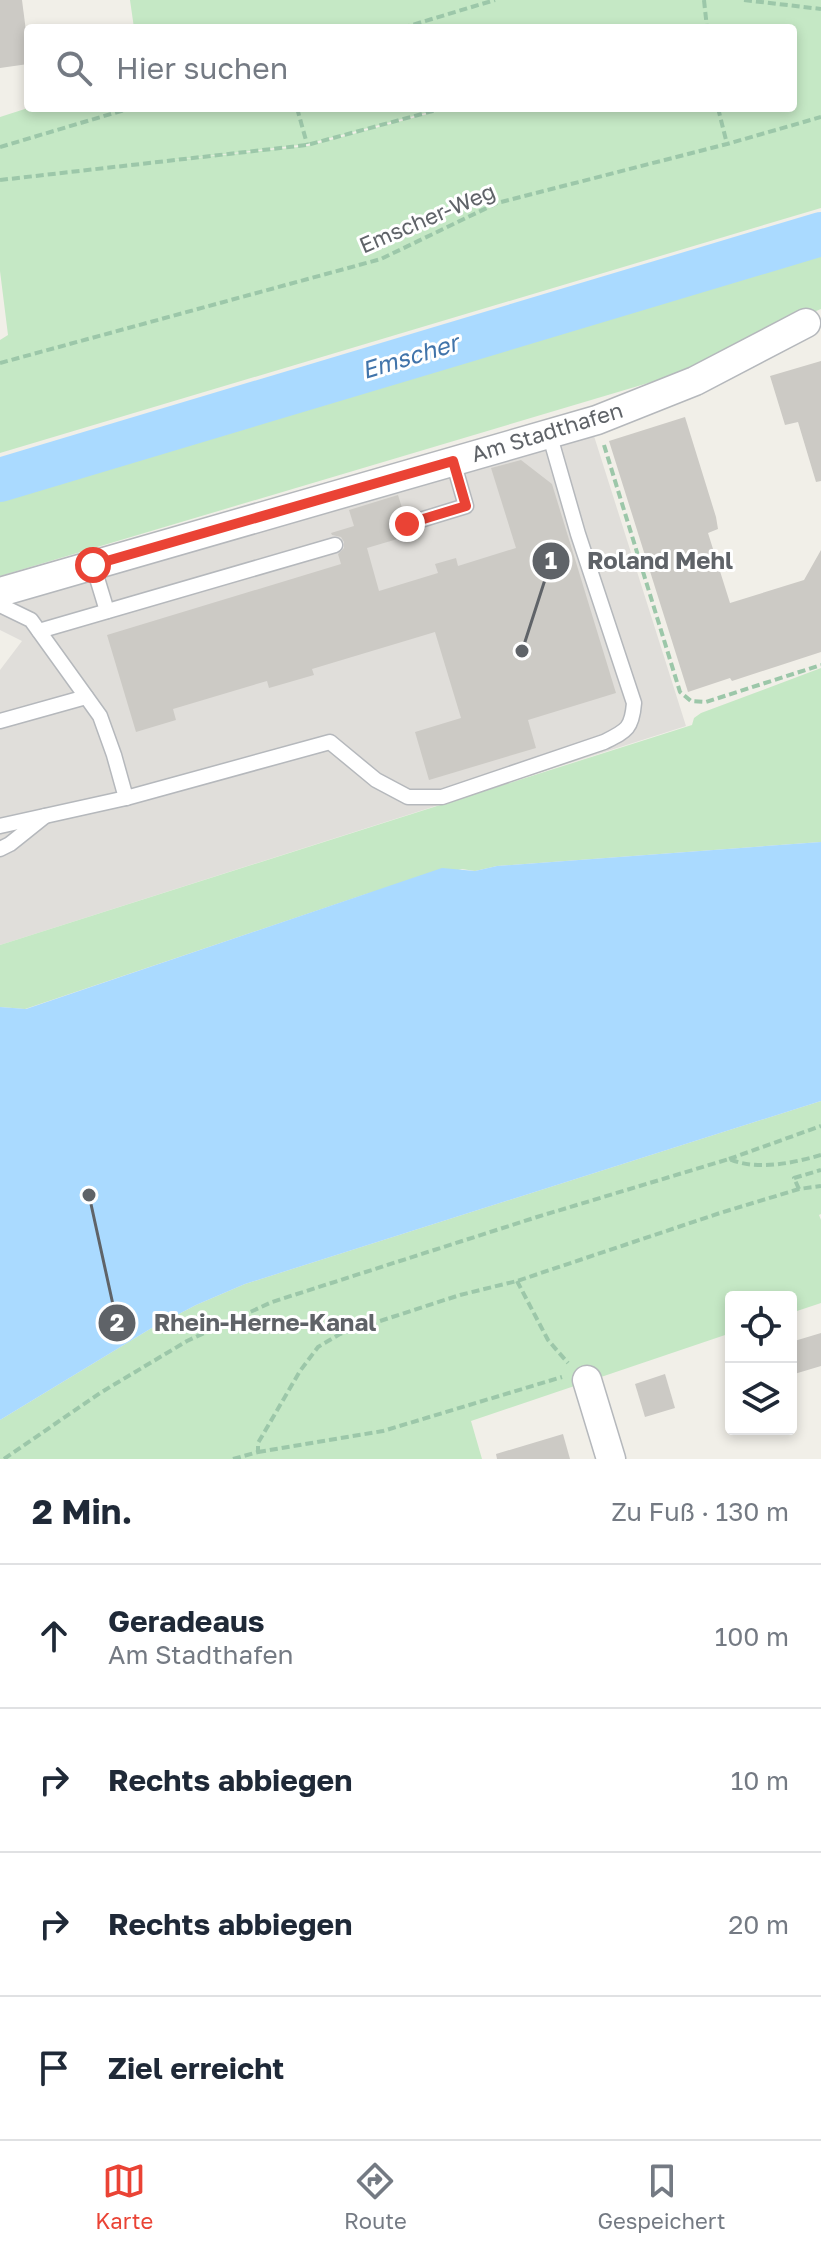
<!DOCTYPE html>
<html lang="de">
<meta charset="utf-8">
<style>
:root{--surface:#fff;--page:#f2f2f3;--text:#1f2937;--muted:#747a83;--line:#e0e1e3;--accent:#ea4335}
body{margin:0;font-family:"Golos Text",sans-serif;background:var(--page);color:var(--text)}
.controls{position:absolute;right:24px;bottom:24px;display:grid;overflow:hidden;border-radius:8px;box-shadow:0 4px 12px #0003}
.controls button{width:72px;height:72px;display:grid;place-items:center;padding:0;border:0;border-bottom:2px solid var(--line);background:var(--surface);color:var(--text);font:40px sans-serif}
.stop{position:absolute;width:24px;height:24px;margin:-18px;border:6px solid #ea4335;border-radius:50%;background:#fff}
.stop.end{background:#ea4335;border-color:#fff;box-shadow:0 2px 8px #0008}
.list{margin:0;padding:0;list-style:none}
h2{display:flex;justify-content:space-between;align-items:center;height:104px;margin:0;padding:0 32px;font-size:34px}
h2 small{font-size:26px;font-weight:400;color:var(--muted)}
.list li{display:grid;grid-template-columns:52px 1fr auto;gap:24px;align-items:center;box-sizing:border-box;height:144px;padding:0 32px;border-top:2px solid var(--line)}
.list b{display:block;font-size:30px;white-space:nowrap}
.list p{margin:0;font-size:26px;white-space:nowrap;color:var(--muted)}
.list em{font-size:26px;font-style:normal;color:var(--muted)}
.icon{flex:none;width:44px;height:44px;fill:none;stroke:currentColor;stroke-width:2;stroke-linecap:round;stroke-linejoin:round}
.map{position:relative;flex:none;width:821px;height:1459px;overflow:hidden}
.search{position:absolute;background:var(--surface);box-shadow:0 4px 12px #0003;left:24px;right:24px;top:24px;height:88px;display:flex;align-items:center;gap:20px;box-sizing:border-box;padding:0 28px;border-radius:8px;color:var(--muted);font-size:30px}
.sheet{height:680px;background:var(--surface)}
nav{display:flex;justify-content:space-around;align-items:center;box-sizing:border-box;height:112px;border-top:2px solid var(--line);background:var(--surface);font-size:22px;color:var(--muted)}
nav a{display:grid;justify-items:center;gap:4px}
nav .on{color:var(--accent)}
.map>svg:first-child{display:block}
</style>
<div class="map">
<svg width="821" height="1459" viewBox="0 0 821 1459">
<rect width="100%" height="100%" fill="#f1efe8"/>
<!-- industrial -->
<path fill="#e0deda" d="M594 436 686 726 0 945V670L22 641 0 630V606Z"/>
<!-- green -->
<g fill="#c5e8c5">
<path d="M130 0H821V208L0 453V340L8 335 0 271V117L28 108H444L307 144 166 161 308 146 450 108H793V28H134Z"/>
<path d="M821 250V309L794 320 702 367 0 576V498Z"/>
<path d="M821 668V842L497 866 475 871 462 869 366 894 25 1009 0 1007V945L692 725 694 718 701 713Z"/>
<path d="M821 1101V1214L819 1215 821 1220V1303L791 1313V1297H731V1333L471 1421 482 1459H0V1420L150 1329 196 1305 245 1284Z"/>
</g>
<!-- water -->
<path fill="#aadaff" d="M821 842V1101L245 1284 196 1305 150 1329 0 1420V1007L26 1009 442 868 475 871 497 866Z"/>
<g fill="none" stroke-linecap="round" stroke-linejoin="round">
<!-- river -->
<path stroke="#aadaff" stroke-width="44" d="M0 480 821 234"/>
</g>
<!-- building -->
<g fill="#cccac5">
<path d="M0 0H22L28 47V64L0 68Z"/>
<path d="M821 361V481L816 482 798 422 785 425 770 376Z"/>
<path d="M685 417 716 517 718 529 708 533 730 603 804 580 821 550V652L732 681 730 678 688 692 609 441Z"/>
<path d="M521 460 552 484 616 693 528 720 536 748 429 780 415 732 461 718 435 632 312 669 314 675 269 688 267 681 173 709 176 720 136 732 107 635 341 564 338 554 344 548V542L341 537 332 535 331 533 354 526 349 510 398 495 404 514 398 521V528L401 532 411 535 367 548 379 591 438 573 435 564 456 558 458 566 516 548 491 468Z"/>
<path d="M821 1333V1366L791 1375V1342Z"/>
<path d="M665 1374 675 1408 645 1417 635 1384Z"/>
<path d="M563 1434 570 1459H497L496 1454Z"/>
</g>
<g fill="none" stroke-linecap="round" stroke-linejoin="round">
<!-- service casing -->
<g stroke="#b5b8bc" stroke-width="17">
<g id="service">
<path d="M407 524 466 506 453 461"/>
<path d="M93 565 107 611"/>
<path d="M0 605 31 620 100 716 114 755 126 798 0 826"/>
<path d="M39 631 335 545"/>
<path d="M0 721 86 697"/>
<path d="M126 798 330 742 376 780 408 797H442L604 742C626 731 632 729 634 703L578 534 549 433"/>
<path d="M0 849 10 844 45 816"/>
</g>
</g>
<!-- minor casing -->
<g stroke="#b5b8bc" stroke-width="31">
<g id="minor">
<path d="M0 592 597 420 695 381 806 323"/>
<path d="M587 1380 611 1459"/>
</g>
</g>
<!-- path -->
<g stroke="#9cc7a9" stroke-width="4" stroke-dasharray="8 4" stroke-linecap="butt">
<path d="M704 0 707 28"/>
<path d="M744 0 821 9"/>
<path d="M402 28 495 0"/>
<path d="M297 108 307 144"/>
<path d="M718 108 727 144"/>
<path d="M0 147 131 108"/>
<path d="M0 180 307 145 444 108"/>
<path d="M0 363 381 259 497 203 727 144 821 117"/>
<path d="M604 445 680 692 691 701 706 702 821 665"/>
<path d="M729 1159 821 1126"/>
<path d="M799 1189 794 1178 821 1170"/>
<path d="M517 1281 548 1340 568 1363"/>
<path d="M258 1452 383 1431 562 1377"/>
<path d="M4 1459 100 1393 187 1341 272 1302 537 1217 729 1159C757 1171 793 1163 821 1155"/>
<path d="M233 1459 258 1452V1443L300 1371 318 1347 340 1334 460 1295 517 1281 720 1213 799 1189 821 1186"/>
</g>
<!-- service -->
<use href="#service" stroke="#fff" stroke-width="14"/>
<!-- minor -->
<use href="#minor" stroke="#fff" stroke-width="28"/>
</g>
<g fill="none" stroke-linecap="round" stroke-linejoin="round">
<!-- route -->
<path stroke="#ea4335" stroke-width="10" d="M93 565 453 461 466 506 407 524"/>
</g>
<g text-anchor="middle" stroke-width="6" stroke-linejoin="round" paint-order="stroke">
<!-- street labels -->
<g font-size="22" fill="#5f6368" stroke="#fff">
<text transform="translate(427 218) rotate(-23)" y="8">Emscher-Weg</text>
<text transform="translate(547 432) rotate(-17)" y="8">Am Stadthafen</text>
</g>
<!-- water labels -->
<g font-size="24" font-style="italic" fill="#4174aa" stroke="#fff">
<text transform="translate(410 357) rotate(-17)" y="8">Emscher</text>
</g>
</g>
<!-- callouts -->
<path fill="none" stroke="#5f6368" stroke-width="3" d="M522 651L551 561M89 1195L117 1323"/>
<g fill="#5f6368" stroke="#fff" stroke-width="3">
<circle cx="522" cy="651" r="8"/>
<circle cx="89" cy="1195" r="8"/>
<circle cx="551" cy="561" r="20"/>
<circle cx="117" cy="1323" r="20"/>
</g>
<g font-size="24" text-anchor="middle" font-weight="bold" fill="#fff">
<text x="551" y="569">1</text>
<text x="117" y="1331">2</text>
</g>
<g font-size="24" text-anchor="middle" font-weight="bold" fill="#5f6368" stroke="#fff" stroke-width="6" stroke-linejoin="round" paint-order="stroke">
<text x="660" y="569">Roland Mehl</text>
<text x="265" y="1331">Rhein-Herne-Kanal</text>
</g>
</svg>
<div class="controls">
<button><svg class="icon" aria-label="locate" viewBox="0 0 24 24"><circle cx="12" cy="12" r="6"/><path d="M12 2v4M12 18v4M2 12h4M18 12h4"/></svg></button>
<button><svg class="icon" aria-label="layers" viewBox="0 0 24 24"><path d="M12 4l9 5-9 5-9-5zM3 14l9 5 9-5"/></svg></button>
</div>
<div class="stop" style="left:93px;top:565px"></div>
<div class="stop end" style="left:407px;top:524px"></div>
<div class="search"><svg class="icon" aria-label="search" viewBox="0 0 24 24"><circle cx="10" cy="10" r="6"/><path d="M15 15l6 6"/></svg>Hier suchen</div>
</div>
<section class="sheet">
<h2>2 Min.<small>Zu Fuß · 130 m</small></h2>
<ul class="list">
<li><svg class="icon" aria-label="ahead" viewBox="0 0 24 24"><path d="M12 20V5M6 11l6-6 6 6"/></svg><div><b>Geradeaus</b><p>Am Stadthafen</p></div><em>100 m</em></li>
<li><svg class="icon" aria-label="right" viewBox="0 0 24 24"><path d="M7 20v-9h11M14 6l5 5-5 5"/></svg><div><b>Rechts abbiegen</b></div><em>10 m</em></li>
<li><svg class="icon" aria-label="right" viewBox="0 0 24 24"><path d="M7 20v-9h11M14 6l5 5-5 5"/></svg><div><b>Rechts abbiegen</b></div><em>20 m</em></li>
<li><svg class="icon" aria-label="arrive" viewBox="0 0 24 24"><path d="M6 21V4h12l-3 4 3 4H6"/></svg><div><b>Ziel erreicht</b></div></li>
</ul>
</section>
<nav>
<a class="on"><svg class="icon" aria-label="map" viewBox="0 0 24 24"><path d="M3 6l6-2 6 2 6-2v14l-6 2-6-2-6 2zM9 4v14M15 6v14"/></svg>Karte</a>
<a><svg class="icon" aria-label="directions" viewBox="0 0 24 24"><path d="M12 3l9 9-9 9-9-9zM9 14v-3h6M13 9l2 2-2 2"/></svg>Route</a>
<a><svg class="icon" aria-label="saved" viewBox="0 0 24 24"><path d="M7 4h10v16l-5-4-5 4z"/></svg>Gespeichert</a>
</nav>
